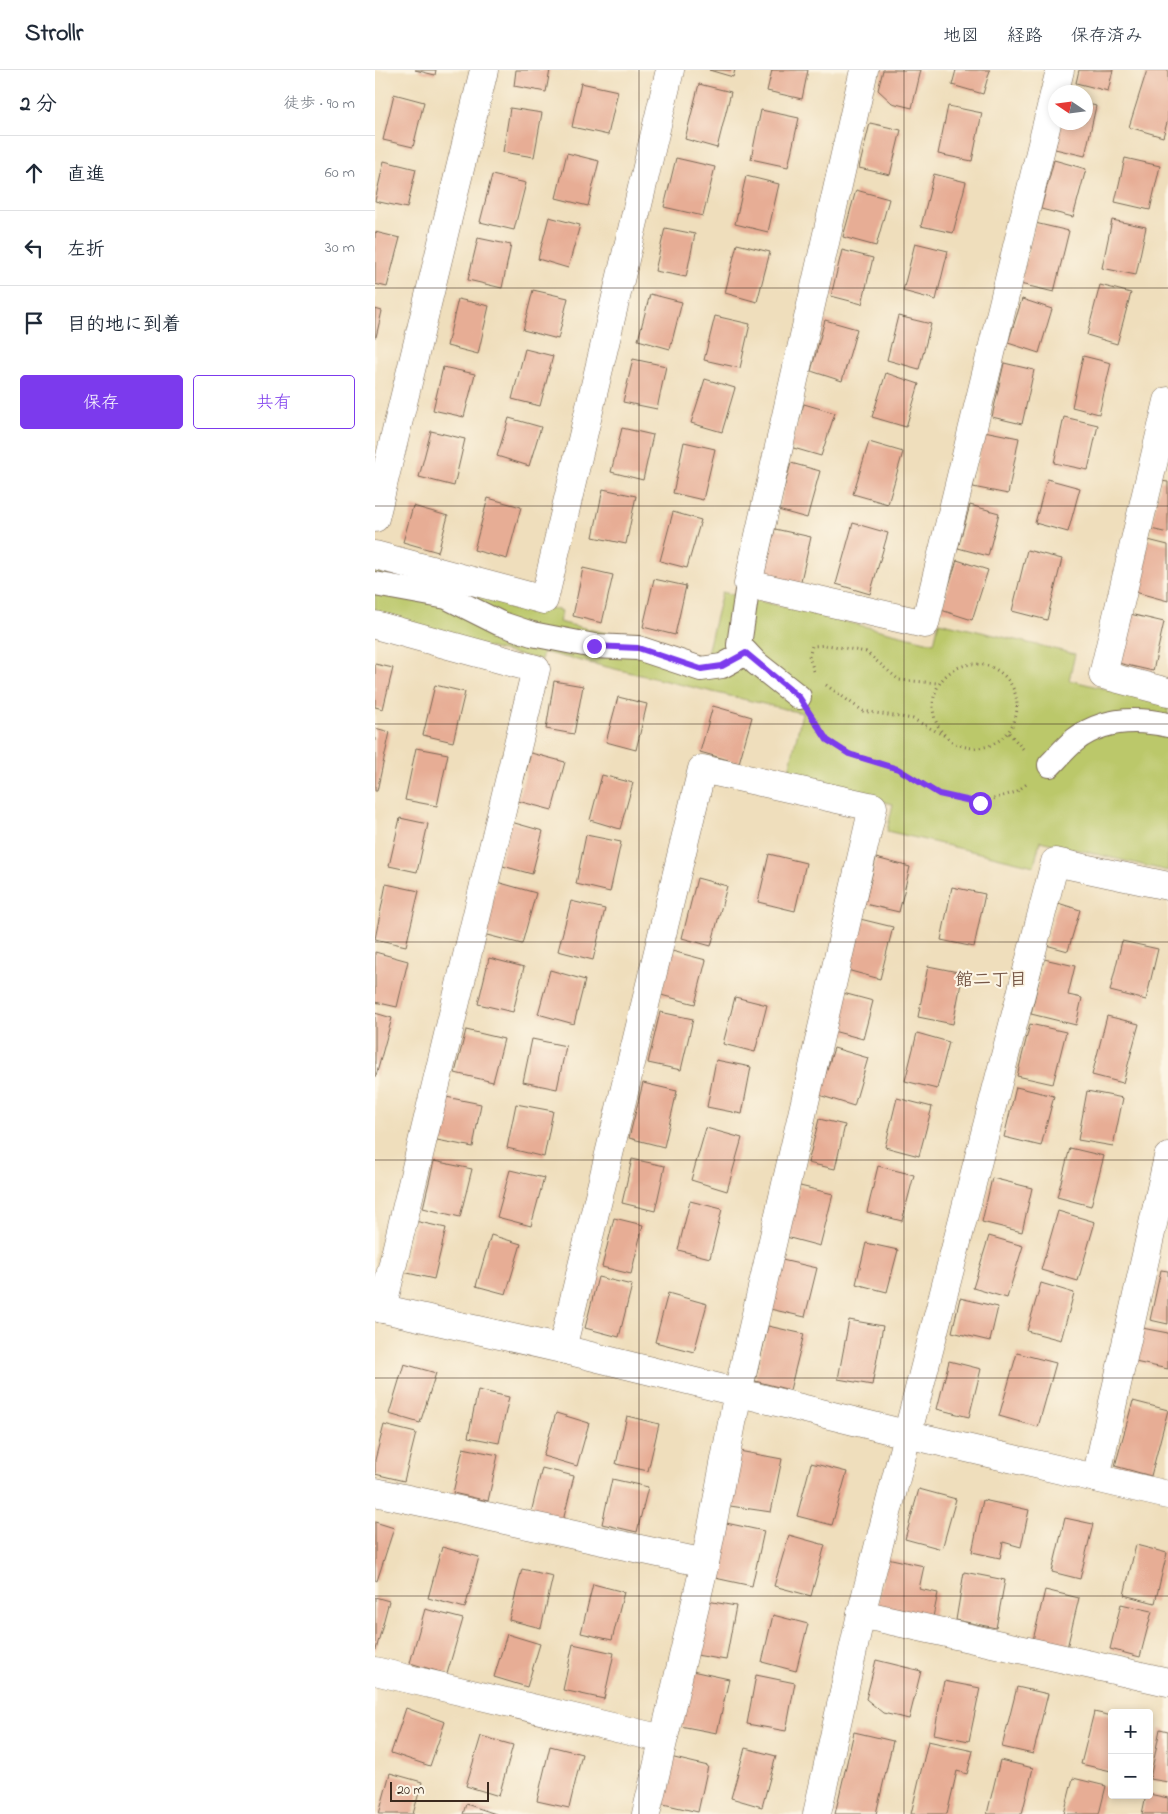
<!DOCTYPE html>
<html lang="ja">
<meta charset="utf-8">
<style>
:root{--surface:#fff;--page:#f2f2f3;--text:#1f2937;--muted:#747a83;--line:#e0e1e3;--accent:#7c3aed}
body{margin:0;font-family:"Indie Flower","Klee One",sans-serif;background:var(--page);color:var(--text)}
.controls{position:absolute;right:15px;bottom:15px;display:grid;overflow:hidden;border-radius:5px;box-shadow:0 2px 8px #0003}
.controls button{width:45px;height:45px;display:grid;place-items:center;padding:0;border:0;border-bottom:1px solid var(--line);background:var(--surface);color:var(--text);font:25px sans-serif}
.compass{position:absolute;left:673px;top:15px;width:45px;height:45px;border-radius:50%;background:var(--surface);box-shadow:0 2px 8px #0003;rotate:283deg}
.scale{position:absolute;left:15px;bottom:12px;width:99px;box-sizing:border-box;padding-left:5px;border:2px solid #3b2a1e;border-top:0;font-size:14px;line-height:18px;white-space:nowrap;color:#3b2a1e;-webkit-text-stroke:4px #fcf5e5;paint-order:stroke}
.stop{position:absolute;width:15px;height:15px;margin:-11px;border:4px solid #7c3aed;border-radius:50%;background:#fff}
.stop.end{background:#7c3aed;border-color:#fff;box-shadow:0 1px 5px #0008}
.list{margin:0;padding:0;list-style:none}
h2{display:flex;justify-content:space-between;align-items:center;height:65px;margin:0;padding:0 20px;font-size:21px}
h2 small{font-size:16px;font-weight:400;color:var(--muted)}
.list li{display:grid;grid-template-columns:32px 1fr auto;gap:15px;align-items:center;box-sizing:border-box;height:75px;padding:0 20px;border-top:1px solid var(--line)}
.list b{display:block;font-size:19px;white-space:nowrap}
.list em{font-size:16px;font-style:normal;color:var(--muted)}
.actions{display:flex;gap:10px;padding:15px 20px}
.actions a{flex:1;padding:11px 0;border:1px solid var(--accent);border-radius:5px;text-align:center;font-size:18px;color:var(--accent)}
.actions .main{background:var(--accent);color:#fff}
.icon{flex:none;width:28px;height:28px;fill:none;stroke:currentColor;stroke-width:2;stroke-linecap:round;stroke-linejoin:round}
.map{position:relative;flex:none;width:793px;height:1744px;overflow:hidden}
header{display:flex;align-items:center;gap:30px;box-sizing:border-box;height:70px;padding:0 25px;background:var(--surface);border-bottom:1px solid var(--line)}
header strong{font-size:24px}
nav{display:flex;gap:28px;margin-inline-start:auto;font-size:18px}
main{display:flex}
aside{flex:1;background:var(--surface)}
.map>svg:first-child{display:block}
</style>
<header>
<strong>Strollr</strong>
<nav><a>地図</a><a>経路</a><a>保存済み</a></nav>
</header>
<main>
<aside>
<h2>2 分<small>徒歩 · 90 m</small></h2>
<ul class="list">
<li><svg class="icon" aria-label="ahead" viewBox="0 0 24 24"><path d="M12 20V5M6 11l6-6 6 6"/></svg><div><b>直進</b></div><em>60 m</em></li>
<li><svg class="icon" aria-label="left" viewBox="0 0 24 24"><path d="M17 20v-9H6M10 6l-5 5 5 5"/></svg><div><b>左折</b></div><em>30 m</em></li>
<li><svg class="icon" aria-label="arrive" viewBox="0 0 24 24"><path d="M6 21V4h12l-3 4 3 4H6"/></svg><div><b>目的地に到着</b></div></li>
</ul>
<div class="actions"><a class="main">保存</a><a>共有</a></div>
</aside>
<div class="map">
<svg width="793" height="1744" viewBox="0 0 793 1744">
<rect width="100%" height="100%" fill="#fcf5e5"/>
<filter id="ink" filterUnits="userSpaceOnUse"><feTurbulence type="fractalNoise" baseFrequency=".02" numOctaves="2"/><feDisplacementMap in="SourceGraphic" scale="10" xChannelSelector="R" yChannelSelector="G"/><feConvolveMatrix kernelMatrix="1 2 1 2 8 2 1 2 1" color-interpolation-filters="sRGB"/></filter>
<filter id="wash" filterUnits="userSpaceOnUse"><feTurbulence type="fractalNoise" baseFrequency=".0096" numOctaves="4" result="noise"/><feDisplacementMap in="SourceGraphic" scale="20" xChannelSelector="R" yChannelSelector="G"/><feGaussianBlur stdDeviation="1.12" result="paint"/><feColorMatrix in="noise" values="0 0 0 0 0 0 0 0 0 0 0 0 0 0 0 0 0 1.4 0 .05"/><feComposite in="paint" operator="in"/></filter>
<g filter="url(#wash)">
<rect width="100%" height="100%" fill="#efdebc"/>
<!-- green -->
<path fill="#bbc86a" stroke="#7b7944" d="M0 497 187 541 184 552 331 587 347 522 559 573 564 552 700 584 694 610 793 634V801L665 771 659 796 512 761 518 734 412 709 427 643 168 582 166 590 0 551Z"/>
<g id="blocks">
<!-- building -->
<g fill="#e7ad95">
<path d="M40 0H61L60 5Z"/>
<path d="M141 0H175L171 22 139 16Z"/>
<path d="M334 0H360L358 7Z"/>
<path d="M397 0H433L427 29 392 21Z"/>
<path d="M508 0H546L537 38 517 33 503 20Z"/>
<path d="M581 0H615L608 24 577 15Z"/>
<path d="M704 0H738L733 21 701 13Z"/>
<path d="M772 0H793V49L788 67 754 57Z"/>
<path d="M206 13 243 21 233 65 197 57Z"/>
<path d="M324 14 356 22 342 78 310 69Z"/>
<path d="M19 24 49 32 38 77 8 70Z"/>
<path d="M710 33 721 36 710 86 680 79 686 52H710Z"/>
<path d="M573 36 607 43 597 91 563 84Z"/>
<path d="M135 38 167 43 159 87 128 82Z"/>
<path d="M386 40 424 48 413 97 376 89Z"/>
<path d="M495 53 526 60 515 105 484 98Z"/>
<path d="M192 83 224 91 213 136 181 128Z"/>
<path d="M301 88 340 97 328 146 289 137Z"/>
<path d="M750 88 785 96 775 140 740 132Z"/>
<path d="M679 90 711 99 698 147 666 139Z"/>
<path d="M9 91 41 99 32 138 0 131Z"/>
<path d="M559 104 591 112 578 163 546 156Z"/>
<path d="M117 105 151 113 139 160 105 152Z"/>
<path d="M371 106 404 114 393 162 360 154Z"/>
<path d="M481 120 514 129 501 176 468 167Z"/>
<path d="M174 147 205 155 193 198 163 189Z"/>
<path d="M737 150 771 157 761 205 727 198Z"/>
<path d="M660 153 694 161 679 222 645 214Z"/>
<path d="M290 158 320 164 311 207 280 201Z"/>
<path d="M0 162 25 168 12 217 0 214Z"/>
<path d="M103 168 136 175 127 218 93 210Z"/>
<path d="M540 173 573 181 561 230 528 221Z"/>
<path d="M362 174 395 182 382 232 350 223Z"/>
<path d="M467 180 498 188 487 234 456 226Z"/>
<path d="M725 215 756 223 742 274 712 265Z"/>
<path d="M158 220 193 228 183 269 148 260Z"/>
<path d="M275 224 307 232 295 279 263 270Z"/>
<path d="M83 229 114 236 103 284 72 276Z"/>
<path d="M647 229 677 239 664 283 633 273Z"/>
<path d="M0 239 7 241 1 267H0Z"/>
<path d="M340 246 375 254 365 298 329 290Z"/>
<path d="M523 246 556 254 544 299 512 290Z"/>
<path d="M450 250 482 259 467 311 436 301Z"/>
<path d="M150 279 178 286 165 336 137 329Z"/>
<path d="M708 286 736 293 724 344 697 337Z"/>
<path d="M258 289 291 296 282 339 248 332Z"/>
<path d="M629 293 659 300 647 354 617 347Z"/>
<path d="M68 297 100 304 89 347 58 340Z"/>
<path d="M511 303 544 314 531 357 497 347Z"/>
<path d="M330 309 360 318 347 362 316 353Z"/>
<path d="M429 334 460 343 446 386 415 377Z"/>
<path d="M689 347 723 355 713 400 679 393Z"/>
<path d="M134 348 166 357 154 396 122 386Z"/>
<path d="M247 358 278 365 268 410 236 402Z"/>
<path d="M56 361 90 369 79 416 44 407Z"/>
<path d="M609 361 644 368 633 424 598 417Z"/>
<path d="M309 372 340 379 328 430 298 423Z"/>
<path d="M494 372 528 382 513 434 478 424Z"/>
<path d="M416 393 445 401 432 448 403 440Z"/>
<path d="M672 409 705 418 693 462 660 453Z"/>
<path d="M786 411 793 412V463L776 459Z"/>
<path d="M228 419 261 426 251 474 218 467Z"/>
<path d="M113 428 146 437 132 489 99 480Z"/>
<path d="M595 435 624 443 613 486 583 478Z"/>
<path d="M38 436 73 446 63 482 28 472Z"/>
<path d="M298 442 326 450 312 498 285 491Z"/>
<path d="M478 453 513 463 495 524 461 514Z"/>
<path d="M400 459 436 467 425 515 388 507Z"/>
<path d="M773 470 793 475V531L760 522Z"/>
<path d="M652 480 687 489 672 550 637 541Z"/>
<path d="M582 490 613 500 597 550 566 540Z"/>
<path d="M208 498 238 505 227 553 198 546Z"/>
<path d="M279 509 311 516 300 565 268 557Z"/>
<path d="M755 544 789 552 778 601 743 593Z"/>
<path d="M0 594 18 598 8 639 0 637Z"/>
<path d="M179 611 208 616 199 664 171 659Z"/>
<path d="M60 615 90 622 78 672 48 665Z"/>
<path d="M243 627 272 634 261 680 231 672Z"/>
<path d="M338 636 377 647 364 693 325 682Z"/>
<path d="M0 658 15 662 2 721H0Z"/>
<path d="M41 678 73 684 62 736 30 730Z"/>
<path d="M156 683 190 692 177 740 143 731Z"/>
<path d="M227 705 258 713 245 759 215 750Z"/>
<path d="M25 748 53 754 42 802 14 796Z"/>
<path d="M136 752 168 761 157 804 124 795Z"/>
<path d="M211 765 246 772 235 822 201 814Z"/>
<path d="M394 784 431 793 420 841 383 832Z"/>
<path d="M501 788 535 797 524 842 490 834Z"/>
<path d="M322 808 352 816 336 876 307 868Z"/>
<path d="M122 812 161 823 147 874 108 864Z"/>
<path d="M11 814 44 821 31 876 0 869Z"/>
<path d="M577 817 610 824 599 877 566 870Z"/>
<path d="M196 831 230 839 218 890 183 881Z"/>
<path d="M683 833 705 840 693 881 671 875Z"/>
<path d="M485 849 518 857 505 909 472 900Z"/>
<path d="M747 871 783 879 771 930 735 921Z"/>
<path d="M297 881 331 890 320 934 286 925Z"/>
<path d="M0 882 33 891 22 937 0 932Z"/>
<path d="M114 888 149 897 138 942 103 934Z"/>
<path d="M669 889 700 896 693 925 707 928 701 955 656 944Z"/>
<path d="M553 896 588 903 578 954 543 947Z"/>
<path d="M175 900 210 910 199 954 163 944Z"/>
<path d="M468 923 498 931 488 969 458 961Z"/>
<path d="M360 927 392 935 380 982 348 974Z"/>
<path d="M285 942 318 949 306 1000 273 993Z"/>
<path d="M0 943 17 948 1 1006H0Z"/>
<path d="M732 946 764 954 748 1013 717 1005Z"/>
<path d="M655 954 691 962 678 1014 642 1006Z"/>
<path d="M91 960 129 969 118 1012 80 1003Z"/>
<path d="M542 963 574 972 562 1019 530 1011Z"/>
<path d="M157 969 191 976 182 1019 148 1012Z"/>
<path d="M459 978 493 988 479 1036 444 1025Z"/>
<path d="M341 990 376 997 367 1044 332 1037Z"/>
<path d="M268 1013 302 1021 289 1077 254 1068Z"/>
<path d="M641 1017 679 1026 666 1076 629 1067Z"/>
<path d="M712 1021 748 1028 738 1076 703 1070Z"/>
<path d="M71 1027 106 1034 98 1077 62 1070Z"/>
<path d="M522 1028 557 1037 544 1086 510 1077Z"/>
<path d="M141 1034 178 1041 169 1087 132 1078Z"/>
<path d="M444 1049 470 1055 460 1099 433 1093Z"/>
<path d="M331 1058 367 1068 352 1121 316 1110Z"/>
<path d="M695 1078 729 1086 716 1136 682 1127Z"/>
<path d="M257 1089 290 1096 280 1141 247 1133Z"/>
<path d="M59 1091 97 1099 85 1147 48 1138Z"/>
<path d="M503 1096 539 1105 527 1151 492 1142Z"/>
<path d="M135 1100 169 1108 156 1156 122 1147Z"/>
<path d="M617 1108 657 1118 647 1162 607 1152Z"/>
<path d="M425 1116 458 1124 445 1176 411 1167Z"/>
<path d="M315 1131 347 1139 335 1188 303 1180Z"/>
<path d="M683 1141 720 1152 703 1211 666 1200Z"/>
<path d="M239 1148 268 1155 256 1204 227 1197Z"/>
<path d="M40 1151 71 1158 59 1209 28 1202Z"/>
<path d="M116 1165 146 1174 131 1224 101 1216Z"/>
<path d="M614 1166 648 1176 632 1228 598 1218Z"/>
<path d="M491 1173 523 1180 512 1222 481 1214Z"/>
<path d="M407 1190 442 1198 430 1247 395 1239Z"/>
<path d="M786 1200 793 1201V1254L775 1250Z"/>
<path d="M223 1207 257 1215 244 1267 210 1258Z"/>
<path d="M666 1213 699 1223 686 1270 652 1261Z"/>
<path d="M293 1223 332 1234 319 1282 280 1272Z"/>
<path d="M585 1228 623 1237 615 1271 577 1262Z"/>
<path d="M474 1250 508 1256 497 1315 463 1309Z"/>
<path d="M393 1256 429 1264 415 1320 380 1311Z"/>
<path d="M767 1258 793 1263V1299L760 1292Z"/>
<path d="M642 1283 681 1293 663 1357 624 1346Z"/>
<path d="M574 1291 606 1299 594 1347 562 1339Z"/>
<path d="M29 1294 61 1303 45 1353 14 1344Z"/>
<path d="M103 1320 134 1327 124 1373 93 1367Z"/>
<path d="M758 1331 793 1340 776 1406 740 1396Z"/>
<path d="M181 1343 214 1353 202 1396 168 1386Z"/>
<path d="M252 1346 284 1354 273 1401 241 1394Z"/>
<path d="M9 1355 41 1363 29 1411 0 1404V1390Z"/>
<path d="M88 1378 123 1385 113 1431 78 1423Z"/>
<path d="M364 1381 407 1389 396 1442 355 1436Z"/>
<path d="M436 1393 472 1402 457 1455 422 1446Z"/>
<path d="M167 1398 199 1406 187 1455 155 1447Z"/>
<path d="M237 1409 273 1417 262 1462 227 1454Z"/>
<path d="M544 1419 581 1429 567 1479 530 1469Z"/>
<path d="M608 1430 654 1440 646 1477 628 1472 625 1488 597 1482Z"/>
<path d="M690 1448 718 1454 705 1509 677 1502Z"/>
<path d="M0 1452 19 1458 2 1511 0 1510Z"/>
<path d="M351 1453 389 1461 377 1516 340 1508Z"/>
<path d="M414 1465 450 1475 436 1526 399 1516Z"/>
<path d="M761 1475 792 1483 780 1533 749 1525Z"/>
<path d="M67 1477 104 1487 90 1538 53 1528Z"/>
<path d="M512 1488 549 1496 544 1519 563 1523 558 1547 502 1536Z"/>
<path d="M147 1499 178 1506 166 1558 134 1550Z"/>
<path d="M589 1502 630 1510 621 1558 581 1550Z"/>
<path d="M218 1514 249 1522 237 1570 206 1563Z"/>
<path d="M670 1520 704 1528 692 1578 658 1570Z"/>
<path d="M0 1527 14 1531 1 1580H0Z"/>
<path d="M332 1531 361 1536 351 1590 321 1585Z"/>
<path d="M746 1534 777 1541 765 1587 735 1579Z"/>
<path d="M50 1539 88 1549 72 1604 35 1593Z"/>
<path d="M398 1545 433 1554 421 1601 387 1592Z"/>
<path d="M132 1564 165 1574 152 1617 119 1607Z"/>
<path d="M198 1574 239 1583 229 1629 188 1620Z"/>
<path d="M501 1590 546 1601 534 1649 508 1643 491 1629Z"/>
<path d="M317 1601 354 1609 342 1663 305 1656Z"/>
<path d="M381 1605 420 1613 411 1661 372 1654Z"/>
<path d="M569 1611 605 1618 594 1671 559 1664Z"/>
<path d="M642 1617 673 1624 658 1684 627 1677Z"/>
<path d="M31 1638 70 1652 55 1696 16 1683Z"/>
<path d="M719 1642 737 1646 736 1701 706 1694Z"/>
<path d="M785 1659 793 1661V1712L775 1709Z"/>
<path d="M479 1662 518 1671 501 1744H460Z"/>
<path d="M106 1666 138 1675 124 1726 91 1716Z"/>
<path d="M553 1671 598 1681 592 1704 582 1701 572 1744H536Z"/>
<path d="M175 1676 207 1684 194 1738 162 1731Z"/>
<path d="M370 1678 401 1686 387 1737 356 1728Z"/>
<path d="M295 1687 333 1696 323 1742 284 1733Z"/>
<path d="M625 1690 658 1698 647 1744H612Z"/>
<path d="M15 1703 47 1712 38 1744H4Z"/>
<path d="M698 1708 731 1716 724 1744H689Z"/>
<path d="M774 1724 793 1728V1744H767L771 1725Z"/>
<path d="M91 1734 121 1744H88Z"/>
</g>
</g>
</g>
<g filter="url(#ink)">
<use href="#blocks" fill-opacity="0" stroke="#7a6955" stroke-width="1"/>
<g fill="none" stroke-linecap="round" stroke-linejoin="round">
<!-- pedestrian casing -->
<g stroke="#7a6955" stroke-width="26">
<g id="pedestrian">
<path d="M0 514 72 527 124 553 157 564 219 576 263 578 326 599 347 596 371 583"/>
<path d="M373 514 364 575 381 593 424 627"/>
<path d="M675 695C683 687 691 677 700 670 727 649 761 648 793 655"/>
</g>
</g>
<!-- minor casing -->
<g stroke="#7a6955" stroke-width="29">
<g id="minor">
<path d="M489 0 373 514 550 554 685 0"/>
<path d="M793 331 728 605 793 622"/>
<path d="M0 448 109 0"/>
<path d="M0 485 169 530 295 0"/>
<path d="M0 555 161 599 7 1239"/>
<path d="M187 1279 327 699 498 737 363 1322 330 1493 271 1744"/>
<path d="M721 1408 793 1087"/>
<path d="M0 1422 330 1493"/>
<path d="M486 1544 793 1612"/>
<path d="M0 1601 288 1669"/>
<path d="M442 1744 486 1544 680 792 793 816"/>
</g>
</g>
<!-- tertiary casing -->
<g stroke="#7a6955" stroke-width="29">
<path id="tertiary" d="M0 1237 187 1279 531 1364 793 1425"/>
</g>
<!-- path -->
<g stroke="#7a6955" stroke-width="3" stroke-dasharray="1 4" stroke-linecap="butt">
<circle cx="600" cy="636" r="42"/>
<path d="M439 601 434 587 437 576 453 575 491 582 524 610 564 613"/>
<path d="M451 615 488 641 538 649 570 666"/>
<path d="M438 651 452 670 474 683 523 699 563 724 605 733 641 722 653 713"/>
<path d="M634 663 650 681"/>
</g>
<!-- pedestrian -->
<use href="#pedestrian" stroke="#fff" stroke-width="24"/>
<!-- minor -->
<use href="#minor" stroke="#fff" stroke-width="28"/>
<!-- tertiary -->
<use href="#tertiary" stroke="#fff" stroke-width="28"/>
</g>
</g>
<g fill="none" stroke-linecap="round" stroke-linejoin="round" filter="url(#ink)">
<!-- route -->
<path stroke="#7c3aed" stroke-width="6" d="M219 576 263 578 326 599 347 596 371 583 424 627 452 670 474 684 523 699 564 724 605 733"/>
</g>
<!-- grid -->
<path fill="none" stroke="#3b2a1e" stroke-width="1" stroke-opacity="0.55" d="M264 0V1744M529 0V1744M0 218H793M0 436H793M0 654H793M0 872H793M0 1090H793M0 1308H793M0 1526H793"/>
<g text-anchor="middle" stroke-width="4" stroke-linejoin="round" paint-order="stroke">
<!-- neighbourhood labels -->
<g font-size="18" font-weight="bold" fill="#775848" stroke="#fcf5e5">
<text x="616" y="915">館二丁目</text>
</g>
</g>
</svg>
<div class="controls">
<button>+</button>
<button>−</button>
</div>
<svg class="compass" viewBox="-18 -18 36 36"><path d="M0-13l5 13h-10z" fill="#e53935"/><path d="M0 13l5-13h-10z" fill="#747a83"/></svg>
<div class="scale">20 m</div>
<div class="stop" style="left:605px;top:733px"></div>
<div class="stop end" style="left:219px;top:576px"></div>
</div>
</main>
